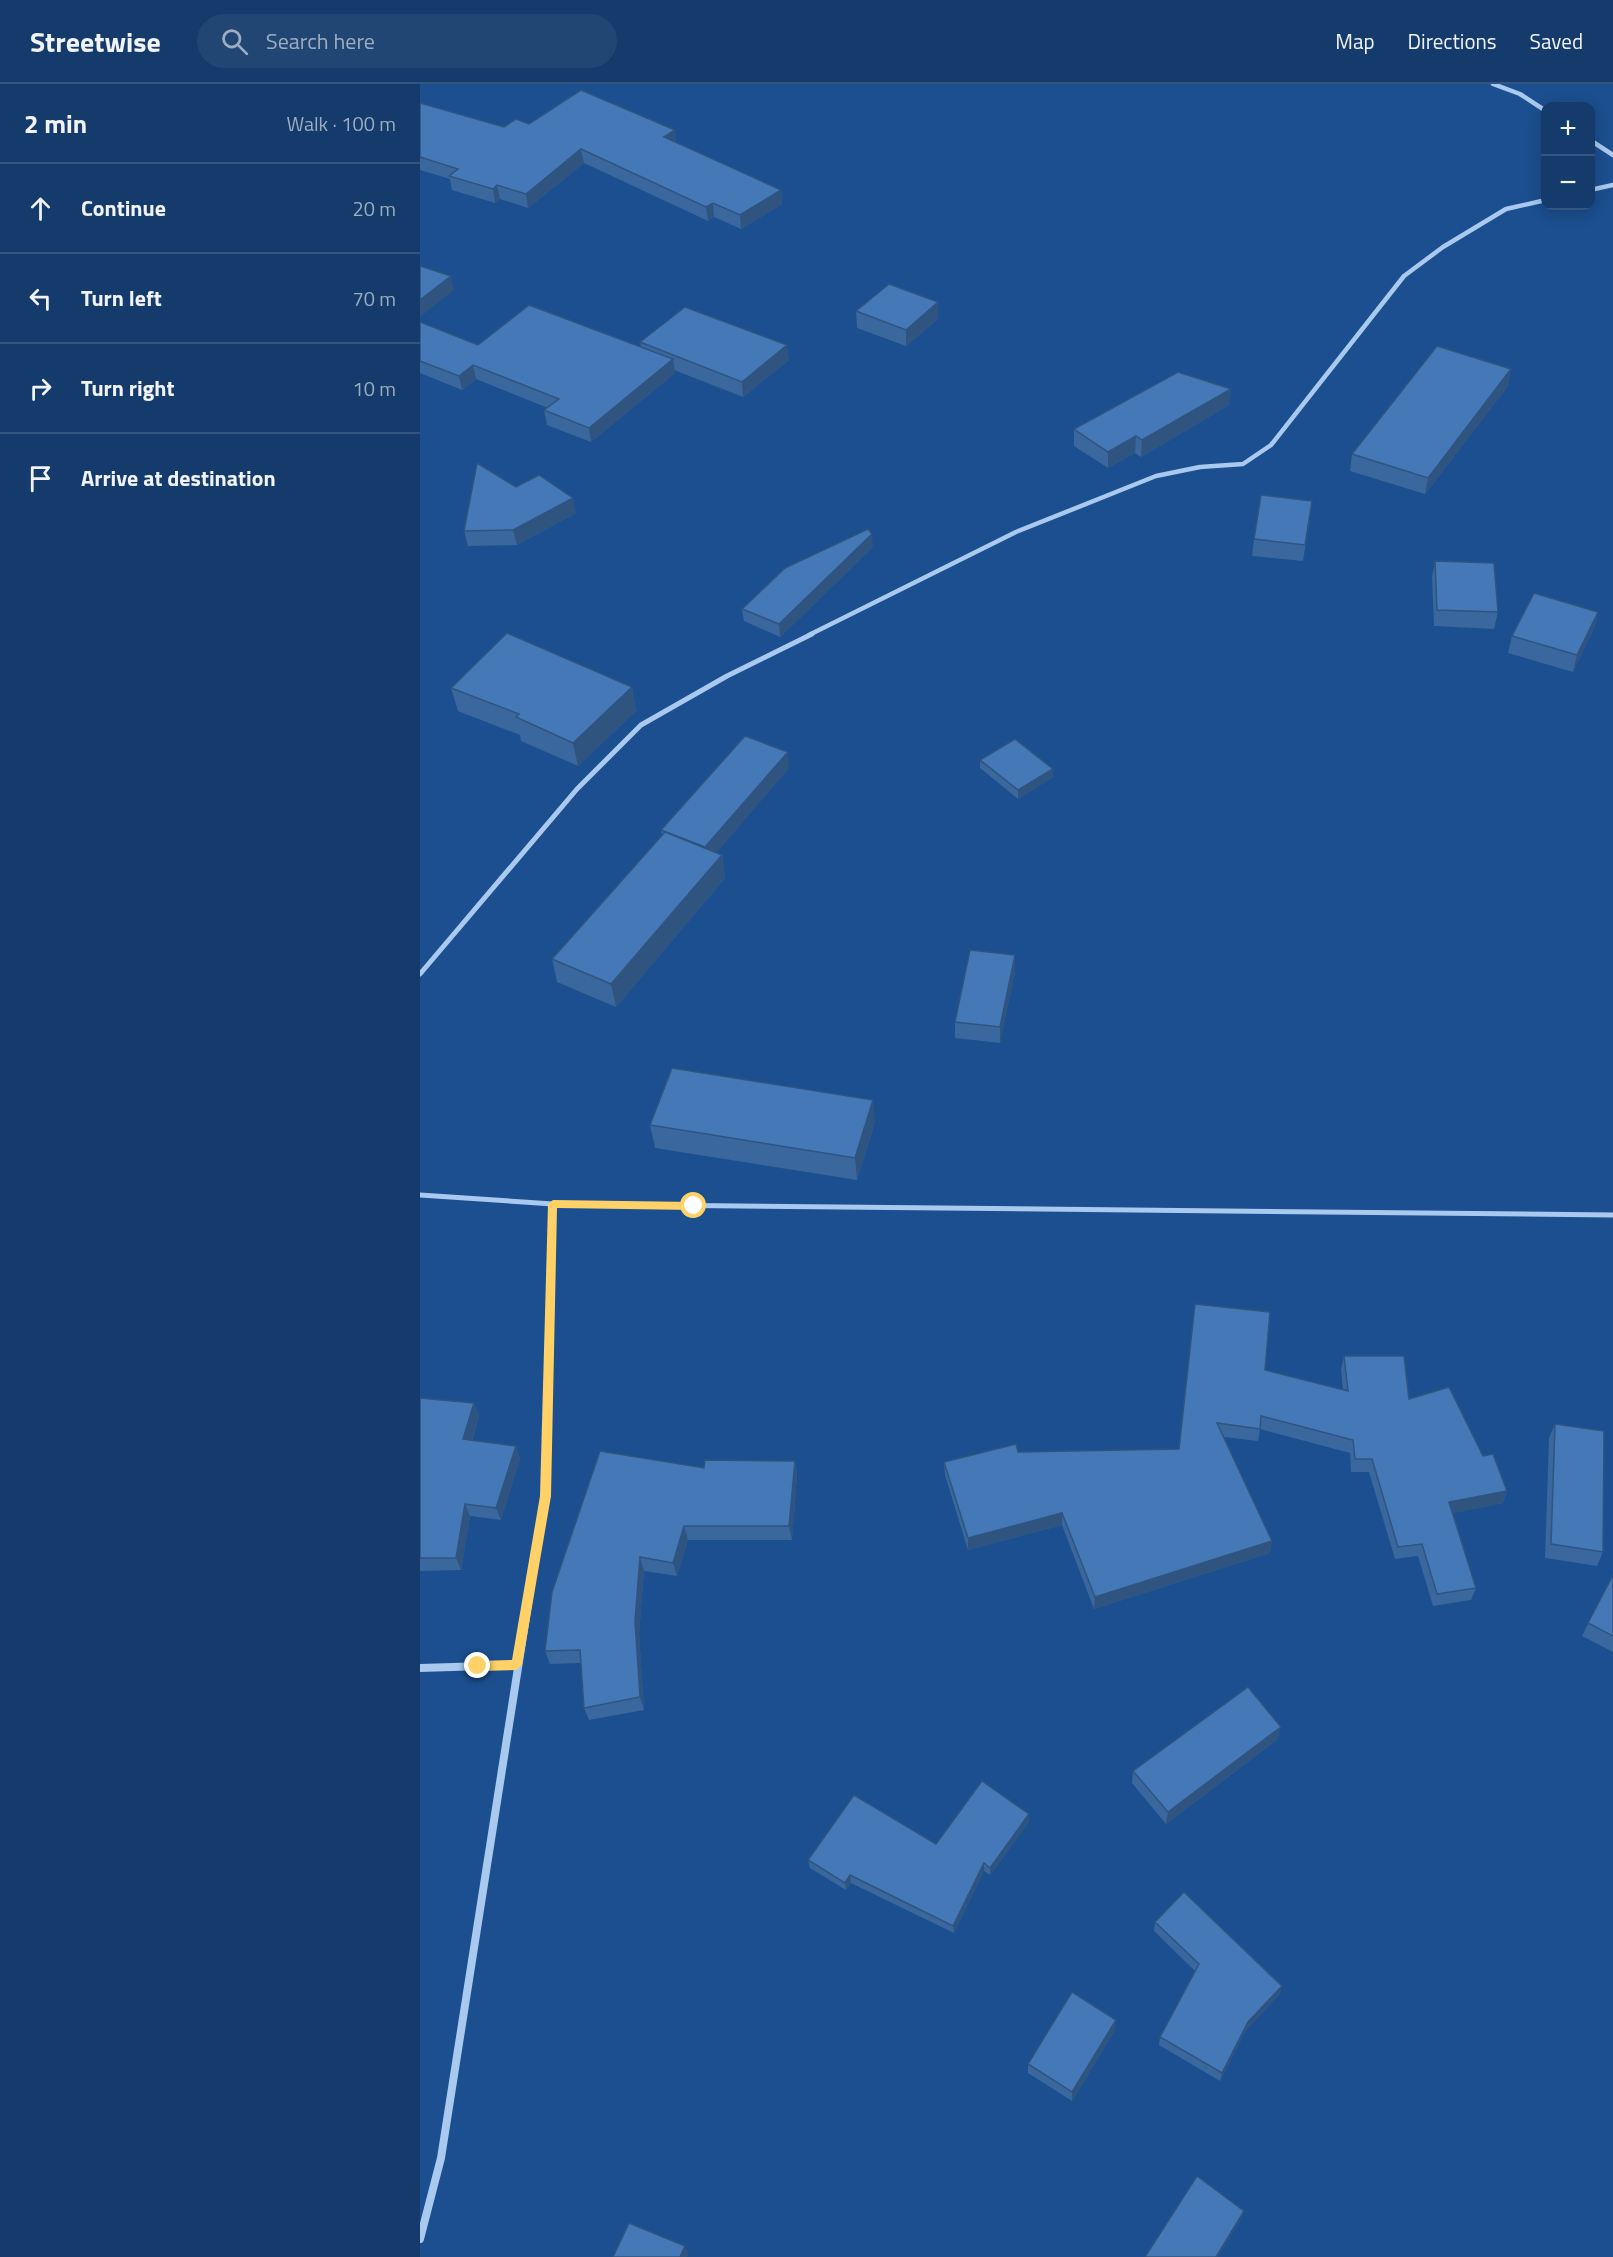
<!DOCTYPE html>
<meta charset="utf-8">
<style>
:root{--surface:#143b6b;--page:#214673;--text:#f1f3f6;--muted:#9dadc1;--line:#33557e}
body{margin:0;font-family:"Titillium Web",sans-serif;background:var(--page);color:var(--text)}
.controls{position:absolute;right:18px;top:18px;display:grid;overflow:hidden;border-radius:12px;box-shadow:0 3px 15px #0003}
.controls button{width:54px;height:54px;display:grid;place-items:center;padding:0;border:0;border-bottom:2px solid var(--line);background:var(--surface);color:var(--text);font:30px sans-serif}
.stop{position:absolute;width:18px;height:18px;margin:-14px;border:4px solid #ffd166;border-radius:50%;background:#fff}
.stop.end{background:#ffd166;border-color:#fff;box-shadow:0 2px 6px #0008}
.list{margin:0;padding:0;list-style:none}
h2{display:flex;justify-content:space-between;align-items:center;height:78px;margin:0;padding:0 24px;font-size:26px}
h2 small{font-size:20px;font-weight:400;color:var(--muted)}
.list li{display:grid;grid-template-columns:39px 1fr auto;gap:18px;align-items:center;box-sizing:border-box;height:90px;padding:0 24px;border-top:2px solid var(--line)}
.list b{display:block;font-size:22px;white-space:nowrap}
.list em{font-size:20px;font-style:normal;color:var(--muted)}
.icon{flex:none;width:33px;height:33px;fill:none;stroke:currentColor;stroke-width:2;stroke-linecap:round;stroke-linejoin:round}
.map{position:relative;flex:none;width:1193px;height:2173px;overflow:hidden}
header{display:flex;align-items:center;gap:36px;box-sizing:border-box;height:84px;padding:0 30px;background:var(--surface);border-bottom:2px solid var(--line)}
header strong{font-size:28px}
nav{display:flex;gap:33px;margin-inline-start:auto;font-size:21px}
.search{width:420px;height:54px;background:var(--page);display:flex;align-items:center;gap:15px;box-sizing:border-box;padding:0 21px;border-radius:33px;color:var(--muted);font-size:22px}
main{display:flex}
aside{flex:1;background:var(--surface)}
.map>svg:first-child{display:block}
</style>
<header>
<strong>Streetwise</strong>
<div class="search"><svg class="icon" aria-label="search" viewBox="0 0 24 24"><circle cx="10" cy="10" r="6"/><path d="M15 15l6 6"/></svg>Search here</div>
<nav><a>Map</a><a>Directions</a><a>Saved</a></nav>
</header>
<main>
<aside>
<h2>2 min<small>Walk · 100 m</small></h2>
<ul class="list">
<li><svg class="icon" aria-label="ahead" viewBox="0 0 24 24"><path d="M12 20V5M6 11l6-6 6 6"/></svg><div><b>Continue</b></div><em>20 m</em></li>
<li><svg class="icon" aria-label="left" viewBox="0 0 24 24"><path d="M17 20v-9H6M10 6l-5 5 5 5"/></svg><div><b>Turn left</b></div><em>70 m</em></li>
<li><svg class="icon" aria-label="right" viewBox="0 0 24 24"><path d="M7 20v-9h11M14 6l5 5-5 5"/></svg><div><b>Turn right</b></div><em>10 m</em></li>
<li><svg class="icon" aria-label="arrive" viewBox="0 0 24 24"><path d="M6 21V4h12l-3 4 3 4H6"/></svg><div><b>Arrive at destination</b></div></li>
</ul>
</aside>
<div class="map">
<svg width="1193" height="2173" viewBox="0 0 1193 2173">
<rect width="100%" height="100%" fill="#1b4f8f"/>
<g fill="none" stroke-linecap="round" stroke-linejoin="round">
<!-- minor-far2 -->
<g stroke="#a9c9ee" stroke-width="4.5">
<path d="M1073 0 1100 10 1126 27"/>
<path d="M1170 56 1193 71"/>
<path d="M1170 106 1193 101"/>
<path d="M389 551 596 448 736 392 780 383 823 380 851 361 984 192 1023 163 1086 125 1126 116"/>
</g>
<!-- minor-far1 -->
<g stroke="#a9c9ee" stroke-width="5">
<path d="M0 890 157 705 221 641 307 592 392 550"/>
<path d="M0 1111 133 1120 1193 1131"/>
<path d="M129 1260 133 1120"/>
</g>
<!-- minor -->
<g stroke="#a9c9ee" stroke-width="8">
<path d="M0 1584 97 1581"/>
<path d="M0 2155 21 2074 125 1412 129 1259"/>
</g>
</g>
<!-- wall -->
<g fill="#3a679d">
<path d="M0 19 84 43 109 40 256 58 361 106 362 120 321 145 294 133 288 137 164 79 108 124 80 115 75 119 32 106 30 95 0 86Z"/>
<path d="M518 218V235L486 262 437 244 436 227Z"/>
<path d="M0 238 58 261 221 263 220 258 369 276 323 313 254 286 255 289 171 358 127 341 124 326 128 324 56 295 42 306 0 289Z"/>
<path d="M1088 302 1005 410 930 387 932 370Z"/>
<path d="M809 321 721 373 715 369 688 384 654 362V345Z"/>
<path d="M96 403 156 429 97 461 48 462 44 447Z"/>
<path d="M890 434 883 477 832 472 834 455Z"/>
<path d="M453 463 360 553 324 537 322 525Z"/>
<path d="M1015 477 1078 528 1074 545 1014 542 1012 493Z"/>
<path d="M1178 528 1174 544 1153 588 1088 569 1092 552Z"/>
<path d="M212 603 216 627 158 682 101 657 100 651 38 627 31 604Z"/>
<path d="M560 676 633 685V693L598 715 560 684Z"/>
<path d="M369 684 296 769 302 771 305 794 196 923 137 898 132 875 242 752 241 746Z"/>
<path d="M595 871V887L580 959 535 954V938Z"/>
<path d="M455 1038 437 1096 235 1064 230 1041Z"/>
<path d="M924 1272 989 1315 1063 1372 1087 1407 1083 1419 1033 1429 1056 1504 1051 1516 1013 1522 998 1472 975 1475 949 1388H931L930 1369 840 1345 838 1357 804 1353 852 1457 850 1469 674 1525 642 1441 548 1466 525 1391 524 1378 598 1368 759 1365 845 1286 923 1306 921 1285Z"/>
<path d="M0 1314 54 1319 59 1332 52 1357 96 1362 100 1375 81 1436 50 1432 41 1486 0 1487Z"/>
<path d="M1135 1340 1183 1468 1177 1482 1125 1474 1129 1354Z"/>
<path d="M375 1377 377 1391 372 1456H268L257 1492 224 1487 219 1550 224 1626 169 1636 164 1624 161 1579 130 1580 125 1567 284 1384Z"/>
<path d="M1193 1491V1568L1162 1552Z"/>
<path d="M858 1655 746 1740 712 1699 713 1687Z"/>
<path d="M609 1730V1738L570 1791 564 1787 534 1849 431 1799 426 1806 390 1784 388 1776 516 1760Z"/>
<path d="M735 1838 862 1902 860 1910 826 1946 800 1997 739 1961 740 1953 775 1887 734 1847Z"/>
<path d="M695 1946 652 2017 608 1989V1980Z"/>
</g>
<!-- shaded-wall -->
<g fill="#305480">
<path d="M255 46 256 60 244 53Z"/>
<path d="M161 65 164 79 108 124 106 110Z"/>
<path d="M77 101 80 115 75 119 73 105Z"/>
<path d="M361 106 362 120 321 145 320 131Z"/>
<path d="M293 119 294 133 288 137 286 123Z"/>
<path d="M31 192 34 206 0 233V216Z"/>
<path d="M518 218V235L486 262V246Z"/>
<path d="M367 261 369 276 323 313 322 298Z"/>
<path d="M253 275 255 289 171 358 169 344Z"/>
<path d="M53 281 56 295 42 306 39 292Z"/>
<path d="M1091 285 1088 302 1005 410 1008 394Z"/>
<path d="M811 305 809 321 721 373 722 356Z"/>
<path d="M716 352 715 369 688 384V368Z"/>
<path d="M153 414 156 429 97 461 93 446Z"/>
<path d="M452 450 453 463 360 553 359 540Z"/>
<path d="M1178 528 1174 544 1153 588 1157 571Z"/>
<path d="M212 603 216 627 158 682 153 659Z"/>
<path d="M368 668 369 684 287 780 285 763Z"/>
<path d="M633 685V693L598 715V706Z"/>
<path d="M302 771 305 794 196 923 191 900Z"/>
<path d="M595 871V887L580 959V943Z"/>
<path d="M453 1016 455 1038 437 1096 435 1074Z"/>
<path d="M54 1319 59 1332 48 1368 43 1355Z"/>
<path d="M96 1362 100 1375 81 1436 76 1424Z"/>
<path d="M375 1377 377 1391 372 1456 369 1442Z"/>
<path d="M1087 1407 1083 1419 1025 1431 1029 1418Z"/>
<path d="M45 1420 50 1432 41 1486 36 1474Z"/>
<path d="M642 1429V1441L548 1466V1454Z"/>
<path d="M264 1442 268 1456 257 1492 253 1479Z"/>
<path d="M852 1457 850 1469 674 1525 675 1513Z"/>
<path d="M220 1473 224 1487 219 1550 224 1626 220 1613 215 1537Z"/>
<path d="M861 1643 858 1655 746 1740 748 1728Z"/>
<path d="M609 1730V1738L570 1791V1784Z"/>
<path d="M564 1779V1787L534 1849 533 1842Z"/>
<path d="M430 1791 431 1799 426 1806 425 1799Z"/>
<path d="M862 1902 860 1910 826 1946 800 1997 802 1989 828 1938Z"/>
<path d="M696 1936 695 1946 652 2017V2008Z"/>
<path d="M824 2127 821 2135 798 2173H796Z"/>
<path d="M265 2162 269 2169 267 2173H260Z"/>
</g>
<!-- building -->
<g fill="#4478b7" stroke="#305480" stroke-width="1.5">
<path d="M161 6 255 46 244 53 361 106 320 131 293 119 286 123 161 65 106 110 77 101 73 105 29 92 38 85 0 73V19L84 43 96 35 109 40Z"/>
<path d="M0 182 31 192 0 216Z"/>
<path d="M469 200 518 218 486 246 436 227Z"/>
<path d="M109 221 253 275 169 344 124 326 139 315 53 281 39 292 0 277V238L58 261Z"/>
<path d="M265 223 367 261 322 298 220 258Z"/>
<path d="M1017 262 1091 285 1008 394 932 370Z"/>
<path d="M758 288 811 305 722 356 716 352 688 368 654 345Z"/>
<path d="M57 379 96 403 119 391 153 414 93 446 44 447Z"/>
<path d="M841 411 892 417 885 461 834 455Z"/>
<path d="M448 445 452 450 359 540 322 525 365 484Z"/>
<path d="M1015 477 1074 479 1078 528 1017 526Z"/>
<path d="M1114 509 1178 528 1157 571 1092 552Z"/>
<path d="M87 549 212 603 153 659 96 633 99 630 31 604Z"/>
<path d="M325 652 368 668 285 763 241 746Z"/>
<path d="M595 655 633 685 598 706 560 676Z"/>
<path d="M245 748 302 771 191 900 132 875Z"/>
<path d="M550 866 595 871 580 943 535 938Z"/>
<path d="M252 984 453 1016 435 1074 230 1041Z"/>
<path d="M775 1220 850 1228 845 1286 928 1307 924 1272H984L989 1315 1029 1303 1063 1372 1073 1370 1087 1407 1029 1418 1056 1504 1017 1510 1002 1460 978 1463 952 1375H935L933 1356 841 1332 840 1345 797 1339 852 1457 675 1513 642 1429 548 1454 524 1378 596 1360 598 1368 759 1365Z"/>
<path d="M0 1314 54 1319 43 1355 96 1362 76 1424 45 1420 36 1474H0Z"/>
<path d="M1135 1340 1184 1347 1183 1468 1131 1460Z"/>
<path d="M180 1367 284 1384 285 1376 375 1377 369 1442H264L253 1479 220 1473 215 1537 220 1613 164 1624 160 1566 125 1567 132 1508Z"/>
<path d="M1193 1491V1552L1168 1539Z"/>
<path d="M828 1603 861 1643 748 1728 713 1687Z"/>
<path d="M562 1697 609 1730 570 1784 564 1779 533 1842 430 1791 425 1799 388 1776 434 1711 516 1760Z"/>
<path d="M764 1808 862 1902 828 1938 802 1989 740 1953 779 1880 735 1838Z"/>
<path d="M652 1908 696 1936 652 2008 608 1980Z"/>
<path d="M777 2092 824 2127 796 2173H725Z"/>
<path d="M209 2139 265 2162 260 2173H193Z"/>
</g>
<!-- route -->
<path fill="#ffd166" d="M133 1116 274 1118 279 1122 274 1126 137 1124 131 1412 102 1581 96 1586 58 1587 52 1582 58 1577 92 1576 120 1412 128 1120Z"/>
</svg>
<div class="controls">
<button>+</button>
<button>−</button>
</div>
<div class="stop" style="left:274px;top:1122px"></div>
<div class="stop end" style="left:58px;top:1582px"></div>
</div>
</main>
